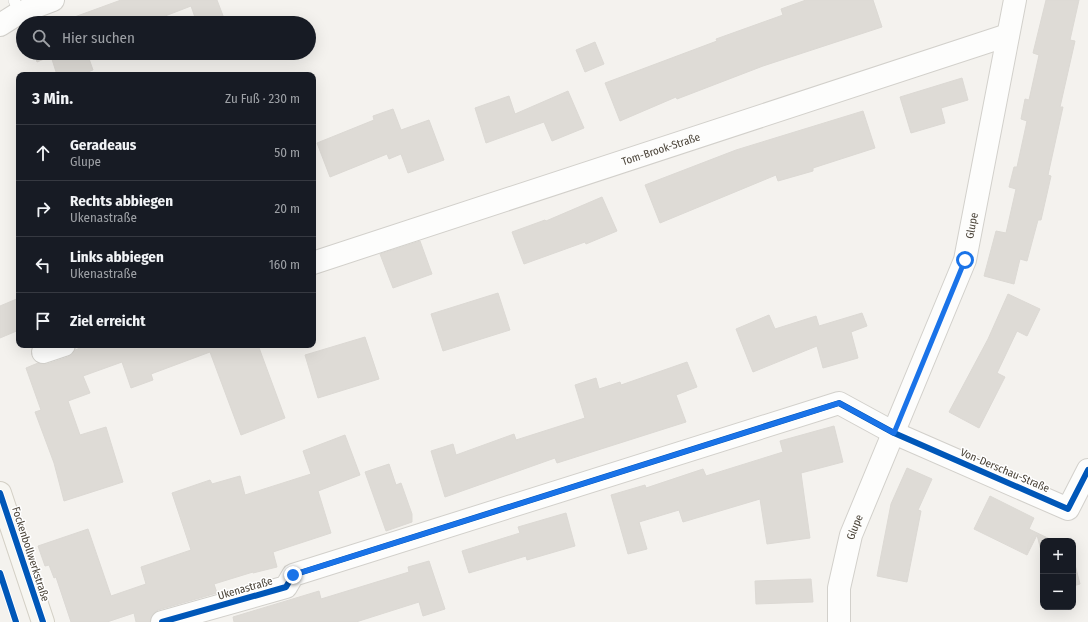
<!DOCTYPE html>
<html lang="de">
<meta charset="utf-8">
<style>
:root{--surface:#171b24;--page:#242831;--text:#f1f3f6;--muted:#9ea1a6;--line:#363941}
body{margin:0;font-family:"Fira Sans Condensed",sans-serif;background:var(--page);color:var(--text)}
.controls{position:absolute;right:12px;bottom:12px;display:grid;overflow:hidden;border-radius:8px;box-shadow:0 4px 16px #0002}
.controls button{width:36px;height:36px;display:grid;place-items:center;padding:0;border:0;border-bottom:1px solid var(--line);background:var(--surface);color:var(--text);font:20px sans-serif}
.stop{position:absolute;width:12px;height:12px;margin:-9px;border:3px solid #1a73e8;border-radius:50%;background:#fff}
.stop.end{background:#1a73e8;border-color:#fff;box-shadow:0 1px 4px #0008}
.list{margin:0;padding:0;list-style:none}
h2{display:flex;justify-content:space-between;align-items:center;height:52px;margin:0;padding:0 16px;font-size:17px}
h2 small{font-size:13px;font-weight:400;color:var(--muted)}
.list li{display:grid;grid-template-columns:26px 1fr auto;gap:12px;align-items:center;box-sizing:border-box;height:56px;padding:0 16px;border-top:1px solid var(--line)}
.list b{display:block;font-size:15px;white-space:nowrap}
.list p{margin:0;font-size:13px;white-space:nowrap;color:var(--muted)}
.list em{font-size:13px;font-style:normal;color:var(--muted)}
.icon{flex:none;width:22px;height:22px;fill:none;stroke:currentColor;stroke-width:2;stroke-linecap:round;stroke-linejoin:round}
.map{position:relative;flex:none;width:1088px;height:622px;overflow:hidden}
.search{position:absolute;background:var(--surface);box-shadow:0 4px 16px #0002;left:16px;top:16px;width:300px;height:44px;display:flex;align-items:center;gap:10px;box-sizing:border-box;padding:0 14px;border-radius:22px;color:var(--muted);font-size:15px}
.panel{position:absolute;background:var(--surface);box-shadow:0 4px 16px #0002;left:16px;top:72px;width:300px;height:276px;border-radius:8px}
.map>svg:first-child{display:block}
</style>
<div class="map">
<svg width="1088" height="622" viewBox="0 0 1088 622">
<rect width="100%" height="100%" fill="#f4f2ee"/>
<!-- building -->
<g fill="#dedbd6" stroke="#dcd9d4">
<path d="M121 0H217L225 21 220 23H197L191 6 147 23H58Z"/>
<path d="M806 0H873L882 27 763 66 677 99 676 97 620 121 605 83 717 41 716 39 783 15 781 9Z"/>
<path d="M1046 0H1079L1070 40 1075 41 1060 107H1063L1048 175 1051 176 1041 220H1038L1027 261 1020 259 1014 284 984 276 996 231 1006 233 1016 189 1009 187 1014 167H1017L1027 121 1021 119 1025 99 1029 100 1039 55 1033 53Z"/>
<path d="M595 42 604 64 585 72 576 50Z"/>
<path d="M34 53H87L93 70 80 75H57L51 56 37 62Z"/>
<path d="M962 78 968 100 941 108 945 123 911 133 900 97Z"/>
<path d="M568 91 584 128 552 141 544 122 486 143 475 108 509 96 515 114Z"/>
<path d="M393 109 401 130 429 120 444 160 408 173 401 154 389 159 387 154 330 177 317 143 374 120 373 116Z"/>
<path d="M863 111 875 148 813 168V171L778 181 776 175 660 223 645 185 736 150Z"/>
<path d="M602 197 617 231 586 244 585 242 524 264 512 232 545 220 546 221Z"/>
<path d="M420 241 432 274 393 288 380 254Z"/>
<path d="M498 293 510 330 443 351 431 314Z"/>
<path d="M1008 294 1040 309 1027 336 1017 331 997 373 1005 377 979 428 949 412 988 339Z"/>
<path d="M19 298V330L0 338V306Z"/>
<path d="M862 313 867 326 851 332 858 358 823 368 817 346 753 372 736 329 769 315 775 329 816 316 819 326Z"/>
<path d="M365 337 379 379 318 398 305 355Z"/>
<path d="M88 345H258L285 418 241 435 210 352 151 374 153 380 131 388 122 362 83 376 90 393 68 401 80 435 106 427 123 482 64 501 54 463 35 412 41 410 26 368 38 363 47 364 68 357 75 350Z"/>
<path d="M687 362 697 387 676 395 686 422 557 463 555 458 445 497 431 451 453 444 456 455 514 434 516 440 585 418 575 385 596 378 599 389 620 382 621 385Z"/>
<path d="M834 426 843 462 801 473 810 538 767 544 760 499 683 522 679 510 639 522 647 549 628 554 611 495 645 485 646 488 703 469 706 476 783 452 780 441Z"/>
<path d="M345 435 360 475 318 491 331 533 273 552 277 567 253 573V572L214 584 217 593 158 610 153 614 150 622H136L134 613 107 622H71L56 577 54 578 49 565 45 566 38 546 88 529 111 596 146 584 141 567 191 550 172 493 210 480 212 484 240 476 245 495 311 474 303 451Z"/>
<path d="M389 464 396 485 401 483 412 514V522L386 531 365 472Z"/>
<path d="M907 468 932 479 918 510 921 511 907 582 877 576 891 504Z"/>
<path d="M990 496 1034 518 1029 529 1054 541H1043V558L1037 535 1027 555 974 529Z"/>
<path d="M566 513 575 546 527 560 526 556 469 573 462 551 520 533 518 527Z"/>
<path d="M1073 557 1080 584 1073 586Z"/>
<path d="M429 561 445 609 423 616 419 602 356 622H234L233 617 319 591 321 599 409 572 408 567Z"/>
<path d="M811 579 813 602 756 604 755 581Z"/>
</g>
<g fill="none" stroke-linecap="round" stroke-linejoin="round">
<!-- lane casing -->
<g stroke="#d2d0cb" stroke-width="12">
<path id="lane" d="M14 0 19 13"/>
</g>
<!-- street casing -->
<g stroke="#d2d0cb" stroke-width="24">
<g id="street">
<path d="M0 25 19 13 53 0"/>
<path id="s1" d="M313 263 1008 35"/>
<path d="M43 352 64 345"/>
<path d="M162 622 286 587 293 575 839 403 894 433 1068 509 1088 470"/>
<path id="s2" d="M839 622V588L851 535 965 260 1015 0"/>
</g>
</g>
<!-- secondary casing -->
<g stroke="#d3cfc5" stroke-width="24">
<path id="secondary" d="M0 493 43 622"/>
</g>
<!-- lane -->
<use href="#lane" stroke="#fdfdfc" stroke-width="11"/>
<!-- street -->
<use href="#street" stroke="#fdfdfc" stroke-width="22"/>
<!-- secondary -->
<use href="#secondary" stroke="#f7f6f1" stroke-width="22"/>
<!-- cycleway casing -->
<g stroke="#fff" stroke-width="8">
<g id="cycleway">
<path d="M0 493 43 622"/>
<path d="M0 573 16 622"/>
<path d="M162 622 286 587 293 575 839 403 894 433 1068 509 1088 470"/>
</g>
</g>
<!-- cycleway -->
<use href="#cycleway" stroke="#0057b8" stroke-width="6"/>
</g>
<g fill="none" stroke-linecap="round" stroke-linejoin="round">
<!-- route -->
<path stroke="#1a73e8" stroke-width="5" d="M293 575 839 403 894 433 965 260"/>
</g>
<g text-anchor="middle" stroke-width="3" stroke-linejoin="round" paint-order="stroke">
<!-- street labels -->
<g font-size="11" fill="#4b4439" stroke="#fff">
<text dy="4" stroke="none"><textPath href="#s1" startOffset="366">Tom-Brook-Straße</textPath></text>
<text dy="4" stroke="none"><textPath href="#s2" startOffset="421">Glupe</textPath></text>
<text transform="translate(1005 470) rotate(23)" y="4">Von-Derschau-Straße</text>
<text dy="4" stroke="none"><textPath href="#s2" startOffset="97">Glupe</textPath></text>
<text transform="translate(31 554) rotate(72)" y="4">Fockenbollwerkstraße</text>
<text transform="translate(245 588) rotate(-16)" y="4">Ukenastraße</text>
</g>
</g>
</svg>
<div class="controls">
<button>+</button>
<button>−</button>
</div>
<div class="stop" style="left:965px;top:260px"></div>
<div class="stop end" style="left:293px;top:575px"></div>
<div class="search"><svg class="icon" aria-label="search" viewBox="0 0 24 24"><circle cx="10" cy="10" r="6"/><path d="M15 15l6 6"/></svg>Hier suchen</div>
<section class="panel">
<h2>3 Min.<small>Zu Fuß · 230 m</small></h2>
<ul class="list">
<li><svg class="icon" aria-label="ahead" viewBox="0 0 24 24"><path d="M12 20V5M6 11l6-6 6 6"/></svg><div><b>Geradeaus</b><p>Glupe</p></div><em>50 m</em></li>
<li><svg class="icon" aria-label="right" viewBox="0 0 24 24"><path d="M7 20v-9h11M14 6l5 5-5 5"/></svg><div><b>Rechts abbiegen</b><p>Ukenastraße</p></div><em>20 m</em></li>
<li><svg class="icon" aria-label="left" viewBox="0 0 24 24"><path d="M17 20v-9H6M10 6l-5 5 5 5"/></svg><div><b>Links abbiegen</b><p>Ukenastraße</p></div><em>160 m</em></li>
<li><svg class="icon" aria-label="arrive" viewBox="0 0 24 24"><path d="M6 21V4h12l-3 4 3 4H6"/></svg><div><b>Ziel erreicht</b></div></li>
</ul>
</section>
</div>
